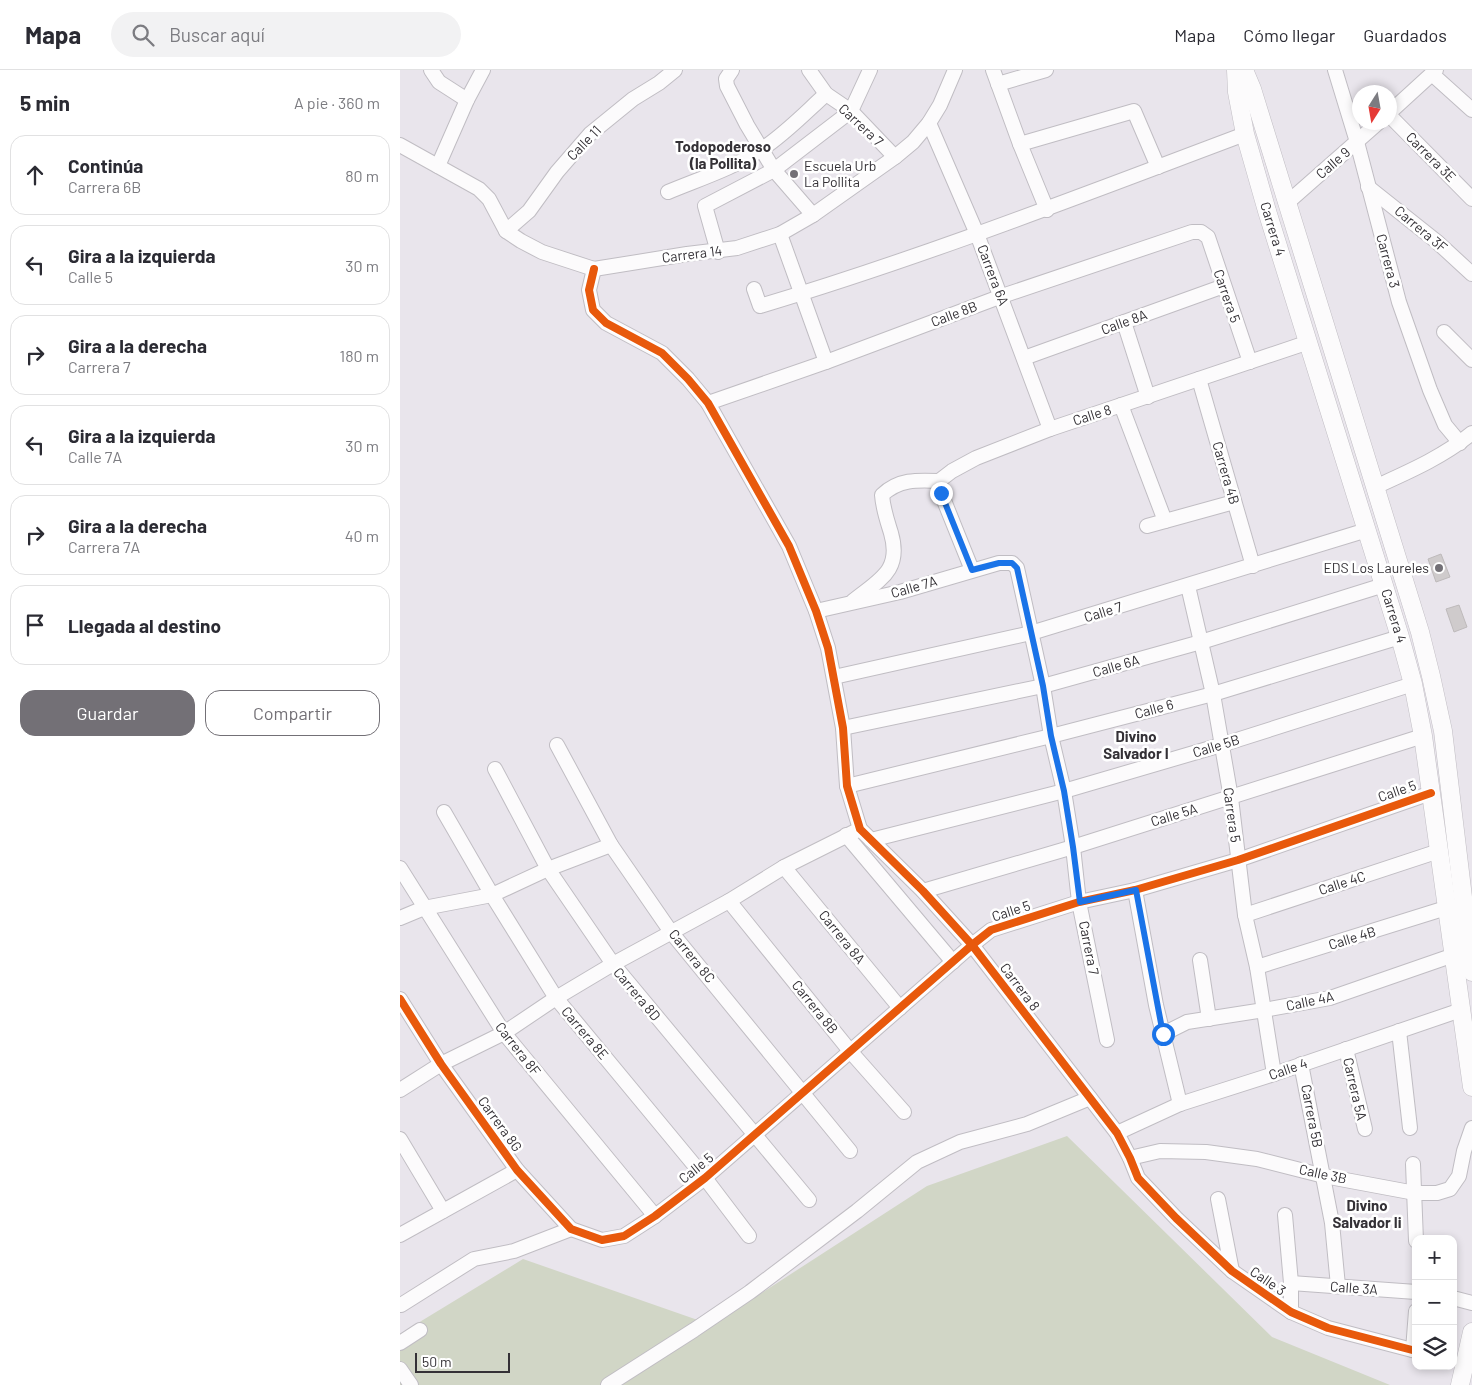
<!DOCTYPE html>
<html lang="es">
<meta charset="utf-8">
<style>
:root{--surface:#fff;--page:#f2f2f3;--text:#2b2b33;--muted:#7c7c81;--line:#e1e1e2;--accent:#737076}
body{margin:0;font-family:Barlow,sans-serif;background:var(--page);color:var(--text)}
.controls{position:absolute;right:15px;bottom:15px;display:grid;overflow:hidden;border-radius:10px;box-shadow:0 2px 8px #0003}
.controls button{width:45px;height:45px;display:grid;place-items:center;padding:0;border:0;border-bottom:1px solid var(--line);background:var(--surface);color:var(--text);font:25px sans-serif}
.compass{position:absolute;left:952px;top:15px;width:45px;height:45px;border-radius:50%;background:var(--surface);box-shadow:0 2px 8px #0003;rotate:191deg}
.scale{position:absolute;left:15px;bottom:12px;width:95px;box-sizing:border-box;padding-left:5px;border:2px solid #343136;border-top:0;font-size:14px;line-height:18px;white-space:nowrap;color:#343136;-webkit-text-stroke:4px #fff;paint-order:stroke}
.stop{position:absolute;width:15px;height:15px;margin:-11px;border:4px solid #1a73e8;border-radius:50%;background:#fff}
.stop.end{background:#1a73e8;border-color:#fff;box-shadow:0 1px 5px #0008}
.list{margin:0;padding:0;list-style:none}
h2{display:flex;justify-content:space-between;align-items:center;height:65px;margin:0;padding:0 20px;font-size:21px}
h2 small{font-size:16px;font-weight:400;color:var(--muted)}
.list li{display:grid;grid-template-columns:32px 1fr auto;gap:15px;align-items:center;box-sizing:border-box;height:80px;margin:0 10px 10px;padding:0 10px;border:1px solid var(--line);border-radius:15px}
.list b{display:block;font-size:19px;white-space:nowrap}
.list p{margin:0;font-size:16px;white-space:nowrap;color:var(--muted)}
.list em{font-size:16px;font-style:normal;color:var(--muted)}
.actions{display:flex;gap:10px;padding:15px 20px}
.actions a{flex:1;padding:11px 0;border:1px solid var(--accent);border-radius:15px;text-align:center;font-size:18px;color:var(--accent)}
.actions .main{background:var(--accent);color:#fff}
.icon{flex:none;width:28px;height:28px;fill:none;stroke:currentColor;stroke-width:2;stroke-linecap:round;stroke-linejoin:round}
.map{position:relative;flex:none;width:1072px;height:1315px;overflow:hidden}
header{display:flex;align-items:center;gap:30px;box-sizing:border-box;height:70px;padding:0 25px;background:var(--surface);border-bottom:1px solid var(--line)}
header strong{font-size:24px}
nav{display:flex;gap:28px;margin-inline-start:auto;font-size:18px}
.search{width:350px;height:45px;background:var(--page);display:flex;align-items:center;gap:12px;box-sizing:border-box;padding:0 18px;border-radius:28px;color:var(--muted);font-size:19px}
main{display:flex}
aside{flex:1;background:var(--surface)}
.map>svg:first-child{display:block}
</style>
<header>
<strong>Mapa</strong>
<div class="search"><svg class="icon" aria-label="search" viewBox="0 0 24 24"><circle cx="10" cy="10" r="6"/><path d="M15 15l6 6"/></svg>Buscar aquí</div>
<nav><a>Mapa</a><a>Cómo llegar</a><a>Guardados</a></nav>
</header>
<main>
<aside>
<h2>5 min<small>A pie · 360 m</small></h2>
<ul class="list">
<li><svg class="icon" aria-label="ahead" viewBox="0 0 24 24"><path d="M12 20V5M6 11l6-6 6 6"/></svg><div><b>Continúa</b><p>Carrera 6B</p></div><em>80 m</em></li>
<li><svg class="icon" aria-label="left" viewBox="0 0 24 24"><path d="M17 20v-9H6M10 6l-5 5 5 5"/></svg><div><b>Gira a la izquierda</b><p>Calle 5</p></div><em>30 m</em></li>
<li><svg class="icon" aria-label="right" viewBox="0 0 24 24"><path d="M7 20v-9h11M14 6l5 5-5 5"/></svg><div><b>Gira a la derecha</b><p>Carrera 7</p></div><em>180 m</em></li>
<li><svg class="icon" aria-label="left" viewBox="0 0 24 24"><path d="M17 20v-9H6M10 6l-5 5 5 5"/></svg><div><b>Gira a la izquierda</b><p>Calle 7A</p></div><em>30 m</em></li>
<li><svg class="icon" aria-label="right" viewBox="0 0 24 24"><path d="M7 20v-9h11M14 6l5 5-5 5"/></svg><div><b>Gira a la derecha</b><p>Carrera 7A</p></div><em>40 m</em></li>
<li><svg class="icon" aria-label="arrive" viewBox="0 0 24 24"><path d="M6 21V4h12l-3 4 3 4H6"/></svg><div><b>Llegada al destino</b></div></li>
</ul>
<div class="actions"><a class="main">Guardar</a><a>Compartir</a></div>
</aside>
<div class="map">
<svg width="1072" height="1315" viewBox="0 0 1072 1315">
<rect width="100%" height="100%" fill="#e9e5ec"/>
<!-- green -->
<path fill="#d1d6c6" d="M667 1066 872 1267 990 1315H0V1264L123 1189 312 1255 527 1116Z"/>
<!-- building -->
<g fill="#cfcbcc" stroke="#bebabb">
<path d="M1041 484 1050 507 1036 512 1028 489Z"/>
<path d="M1059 535 1067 557 1054 562 1046 539Z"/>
</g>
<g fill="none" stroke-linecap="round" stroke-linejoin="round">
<!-- minor casing -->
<g stroke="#c0bdc3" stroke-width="16">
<g id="minor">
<path d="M31 0 39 12 67 30"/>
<path d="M332 0 326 9 327 16 347 55 374 100 413 145"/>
<path d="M409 0 426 24 451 41 495 87"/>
<path d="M593 0 620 74 647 140"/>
<path d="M935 0 957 72 999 232 1030 320 1045 355 1060 373"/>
<path d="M1032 4 1072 40"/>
<path d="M598 14 646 0"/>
<path d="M989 43 1036 0"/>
<path d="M989 45 1072 129"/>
<path d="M529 53 577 164 650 359"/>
<path d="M620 74 734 41 758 97"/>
<path d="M0 75 79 119 89 129 106 161 121 171 142 182 194 199 287 184 337 178 380 164 413 145 495 87 513 72 529 53 540 35 555 0"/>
<path d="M38 96 67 30 83 0"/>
<path d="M968 117 1036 171 1072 204"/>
<path d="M268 122C299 109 334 98 362 79 385 64 405 43 426 24"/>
<path d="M887 133 979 52"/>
<path d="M106 161 129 141 157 102 190 64 233 29 259 13 275 0"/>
<path d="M380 164 426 292"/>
<path d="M318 182 305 136 374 100 451 41 470 0"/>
<path d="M194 199 189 220 193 240 206 253 262 283 288 309 308 333 389 476 416 541 428 578 443 658 447 716 460 759 523 821 572 875 717 1063 730 1088 738 1108 776 1148 832 1201 891 1242 928 1258 1016 1281"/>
<path d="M354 219 360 236C524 187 685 124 845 64"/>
<path d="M724 252 748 327"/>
<path d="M1044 262 1072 290"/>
<path d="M624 288 824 216"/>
<path d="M799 309 853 496"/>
<path d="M308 333 426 292 602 226 792 162H801L808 167 850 292"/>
<path d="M721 335 765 451"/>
<path d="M539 411 541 423 572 500"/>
<path d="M975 417C1008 402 1043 387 1072 363"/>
<path d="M747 456 834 432"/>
<path d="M788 516 813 624 831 728 845 845 857 897 874 1004"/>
<path d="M453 531C479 510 502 501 491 463 487 450 483 439 482 425 499 409 517 410 539 411L552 401 576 388 650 359 909 272"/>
<path d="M416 541 500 522 599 493H612L617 498 643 616 651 666 664 721 673 777 679 832 707 970"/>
<path d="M434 607 631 563 967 460"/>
<path d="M443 658 643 616 801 572 984 515"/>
<path d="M157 675 211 775 271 862 450 1081"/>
<path d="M95 699 148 799 213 894 409 1130"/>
<path d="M447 716 651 666 813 624 1000 567"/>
<path d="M44 742 92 825 156 928 305 1108 349 1166"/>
<path d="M446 765 553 892"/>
<path d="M471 770 664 721 821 675 1013 614"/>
<path d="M384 797 500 938"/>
<path d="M0 798 104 963 255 1146"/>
<path d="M735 820 756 935 780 1034"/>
<path d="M523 821 673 777 1023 666"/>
<path d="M329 831 450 981 504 1042"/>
<path d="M845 845 1039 781"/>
<path d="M0 848 24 838 92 825 148 799 211 775"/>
<path d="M800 890 809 949"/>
<path d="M857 897 1046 838"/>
<path d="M0 929 41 994 117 1100 171 1159 202 1170 224 1166 255 1146 305 1108 572 875 591 860 679 832 735 820 838 790 1031 723"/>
<path d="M999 961 1010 1058"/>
<path d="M763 964 787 952 864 940 930 928 1054 885"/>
<path d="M946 979 965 1059"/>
<path d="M901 994 932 1153 938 1216"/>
<path d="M0 1020 41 994 104 963 156 928 213 894 329 831 384 797 460 759"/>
<path d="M717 1063 780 1034 874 1004 1061 940"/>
<path d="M0 1069 43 1141"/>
<path d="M730 1088 760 1081 806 1082 857 1089 924 1106 1015 1123H1037L1050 1119 1059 1106 1064 1081 1072 1058"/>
<path d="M1013 1094 1016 1171"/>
<path d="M818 1129 832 1201"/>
<path d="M885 1145 891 1213V1242"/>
<path d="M0 1165 117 1100"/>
<path d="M891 1213 1016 1222"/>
<path d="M1053 1228 1072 1233"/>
<path d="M1 1235 74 1189 114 1181 171 1159"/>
<path d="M0 1273 20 1260"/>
<path d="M1013 1280 1016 1241"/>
<path d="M0 1299 11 1315"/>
<path d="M208 1315 294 1260 350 1222 457 1141 517 1092 560 1072 627 1054 690 1028"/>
</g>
</g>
<!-- major casing -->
<g stroke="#c0bdc3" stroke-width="19">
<g id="major">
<path d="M836 0 837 22 845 64 867 141 1000 567 1013 614 1023 666 1072 1017"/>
<path d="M844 0 852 19 1020 562 1031 606 1043 661 1072 902"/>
<path d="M1060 1315 1072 1262"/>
</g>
</g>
<!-- minor -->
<use href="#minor" stroke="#fcfbfc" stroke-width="14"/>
<!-- major -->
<use href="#major" stroke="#fcfbfc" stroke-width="18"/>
<!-- cycleway casing -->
<g stroke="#fff" stroke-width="11">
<g id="cycleway">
<path d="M194 199 189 220 193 240 206 253 262 283 288 309 308 333 389 476 416 541 428 578 443 658 447 716 460 759 523 821 572 875 717 1063 730 1088 738 1108 776 1148 832 1201 891 1242 928 1258 1016 1281"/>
<path d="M0 929 41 994 117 1100 171 1159 202 1170 224 1166 255 1146 305 1108 572 875 591 860 679 832 735 820 838 790 1031 723"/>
</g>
</g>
<!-- cycleway -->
<use href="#cycleway" stroke="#e8590c" stroke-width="8"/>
</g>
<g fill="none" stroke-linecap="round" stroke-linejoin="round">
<!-- route -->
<path stroke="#1a73e8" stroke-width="6" d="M541 423 572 500 599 493H612L617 498 643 616 651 666 664 721 673 777 680 832 736 820 763 964"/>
</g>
<!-- markers -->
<g fill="#737076" stroke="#fff" stroke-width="2">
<circle cx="394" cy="104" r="5"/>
<circle cx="1039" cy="498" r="5"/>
</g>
<g text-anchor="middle" stroke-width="5" stroke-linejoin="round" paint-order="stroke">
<!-- street labels -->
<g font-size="14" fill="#343136" stroke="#fff">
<text transform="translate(461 55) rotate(43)" y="5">Carrera 7</text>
<text transform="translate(184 73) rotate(-46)" y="5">Calle 11</text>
<text transform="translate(1031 87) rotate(45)" y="5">Carrera 3E</text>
<text transform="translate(933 93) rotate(-41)" y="5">Calle 9</text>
<text transform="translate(873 159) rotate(73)" y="5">Carrera 4</text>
<text transform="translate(1021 159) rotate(40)" y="5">Carrera 3F</text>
<text transform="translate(292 184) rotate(-7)" y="5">Carrera 14</text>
<text transform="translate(988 191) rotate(75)" y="5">Carrera 3</text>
<text transform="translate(593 205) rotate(69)" y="5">Carrera 6A</text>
<text transform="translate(827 226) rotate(71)" y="5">Carrera 5</text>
<text transform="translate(554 244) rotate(-21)" y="5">Calle 8B</text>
<text transform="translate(724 252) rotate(-20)" y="5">Calle 8A</text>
<text transform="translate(692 345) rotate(-18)" y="5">Calle 8</text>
<text transform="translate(826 403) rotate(74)" y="5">Carrera 4B</text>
<text transform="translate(514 517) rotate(-16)" y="5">Calle 7A</text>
<text transform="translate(703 542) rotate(-17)" y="5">Calle 7</text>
<text transform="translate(994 546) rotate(73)" y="5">Carrera 4</text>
<text transform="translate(716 596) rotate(-16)" y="5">Calle 6A</text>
<text transform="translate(754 639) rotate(-15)" y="5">Calle 6</text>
<text transform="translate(816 676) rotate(-17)" y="5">Calle 5B</text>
<text transform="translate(997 721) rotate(-19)" y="5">Calle 5</text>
<text transform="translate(774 745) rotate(-17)" y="5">Calle 5A</text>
<text transform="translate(832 745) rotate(82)" y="5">Carrera 5</text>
<text transform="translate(942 813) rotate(-18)" y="5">Calle 4C</text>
<text transform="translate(611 841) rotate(-18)" y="5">Calle 5</text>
<text transform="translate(442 867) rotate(51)" y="5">Carrera 8A</text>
<text transform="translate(952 868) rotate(-17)" y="5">Calle 4B</text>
<text transform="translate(689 878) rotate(79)" y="5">Carrera 7</text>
<text transform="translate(292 886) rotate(51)" y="5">Carrera 8C</text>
<text transform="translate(620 917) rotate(53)" y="5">Carrera 8</text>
<text transform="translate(237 924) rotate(50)" y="5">Carrera 8D</text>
<text transform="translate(910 931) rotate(-12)" y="5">Calle 4A</text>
<text transform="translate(415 937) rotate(51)" y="5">Carrera 8B</text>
<text transform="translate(185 963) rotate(50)" y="5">Carrera 8E</text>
<text transform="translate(118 979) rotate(52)" y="5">Carrera 8F</text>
<text transform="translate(888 999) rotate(-19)" y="5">Calle 4</text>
<text transform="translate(955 1019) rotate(77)" y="5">Carrera 5A</text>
<text transform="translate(912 1046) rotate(79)" y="5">Carrera 5B</text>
<text transform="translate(100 1054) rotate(54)" y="5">Carrera 8G</text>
<text transform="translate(296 1098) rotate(-39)" y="5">Calle 5</text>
<text transform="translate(923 1104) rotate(12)" y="5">Calle 3B</text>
<text transform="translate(868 1211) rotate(34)" y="5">Calle 3</text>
<text transform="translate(954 1218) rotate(4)" y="5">Calle 3A</text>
</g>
<!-- poi labels -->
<g font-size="14" fill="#343136" stroke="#fff" text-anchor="start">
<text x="404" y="101">Escuela Urb<tspan x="404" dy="16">La Pollita</tspan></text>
<text x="1029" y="503" text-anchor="end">EDS Los Laureles</text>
</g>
<!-- neighbourhood labels -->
<g font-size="15" font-weight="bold" fill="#343136" stroke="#fff">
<text x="323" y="82">Todopoderoso<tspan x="323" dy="17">(la Pollita)</tspan></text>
<text x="736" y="672">Divino<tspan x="736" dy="17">Salvador I</tspan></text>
<text x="967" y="1141">Divino<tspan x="967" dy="17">Salvador Ii</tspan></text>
</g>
</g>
</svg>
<div class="controls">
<button>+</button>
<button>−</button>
<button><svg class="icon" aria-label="layers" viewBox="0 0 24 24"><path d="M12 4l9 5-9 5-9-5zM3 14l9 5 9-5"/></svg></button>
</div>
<svg class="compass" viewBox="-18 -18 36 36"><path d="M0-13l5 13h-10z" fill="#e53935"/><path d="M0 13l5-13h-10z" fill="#7c7c81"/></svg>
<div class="scale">50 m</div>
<div class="stop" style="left:763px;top:964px"></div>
<div class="stop end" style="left:541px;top:423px"></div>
</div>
</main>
